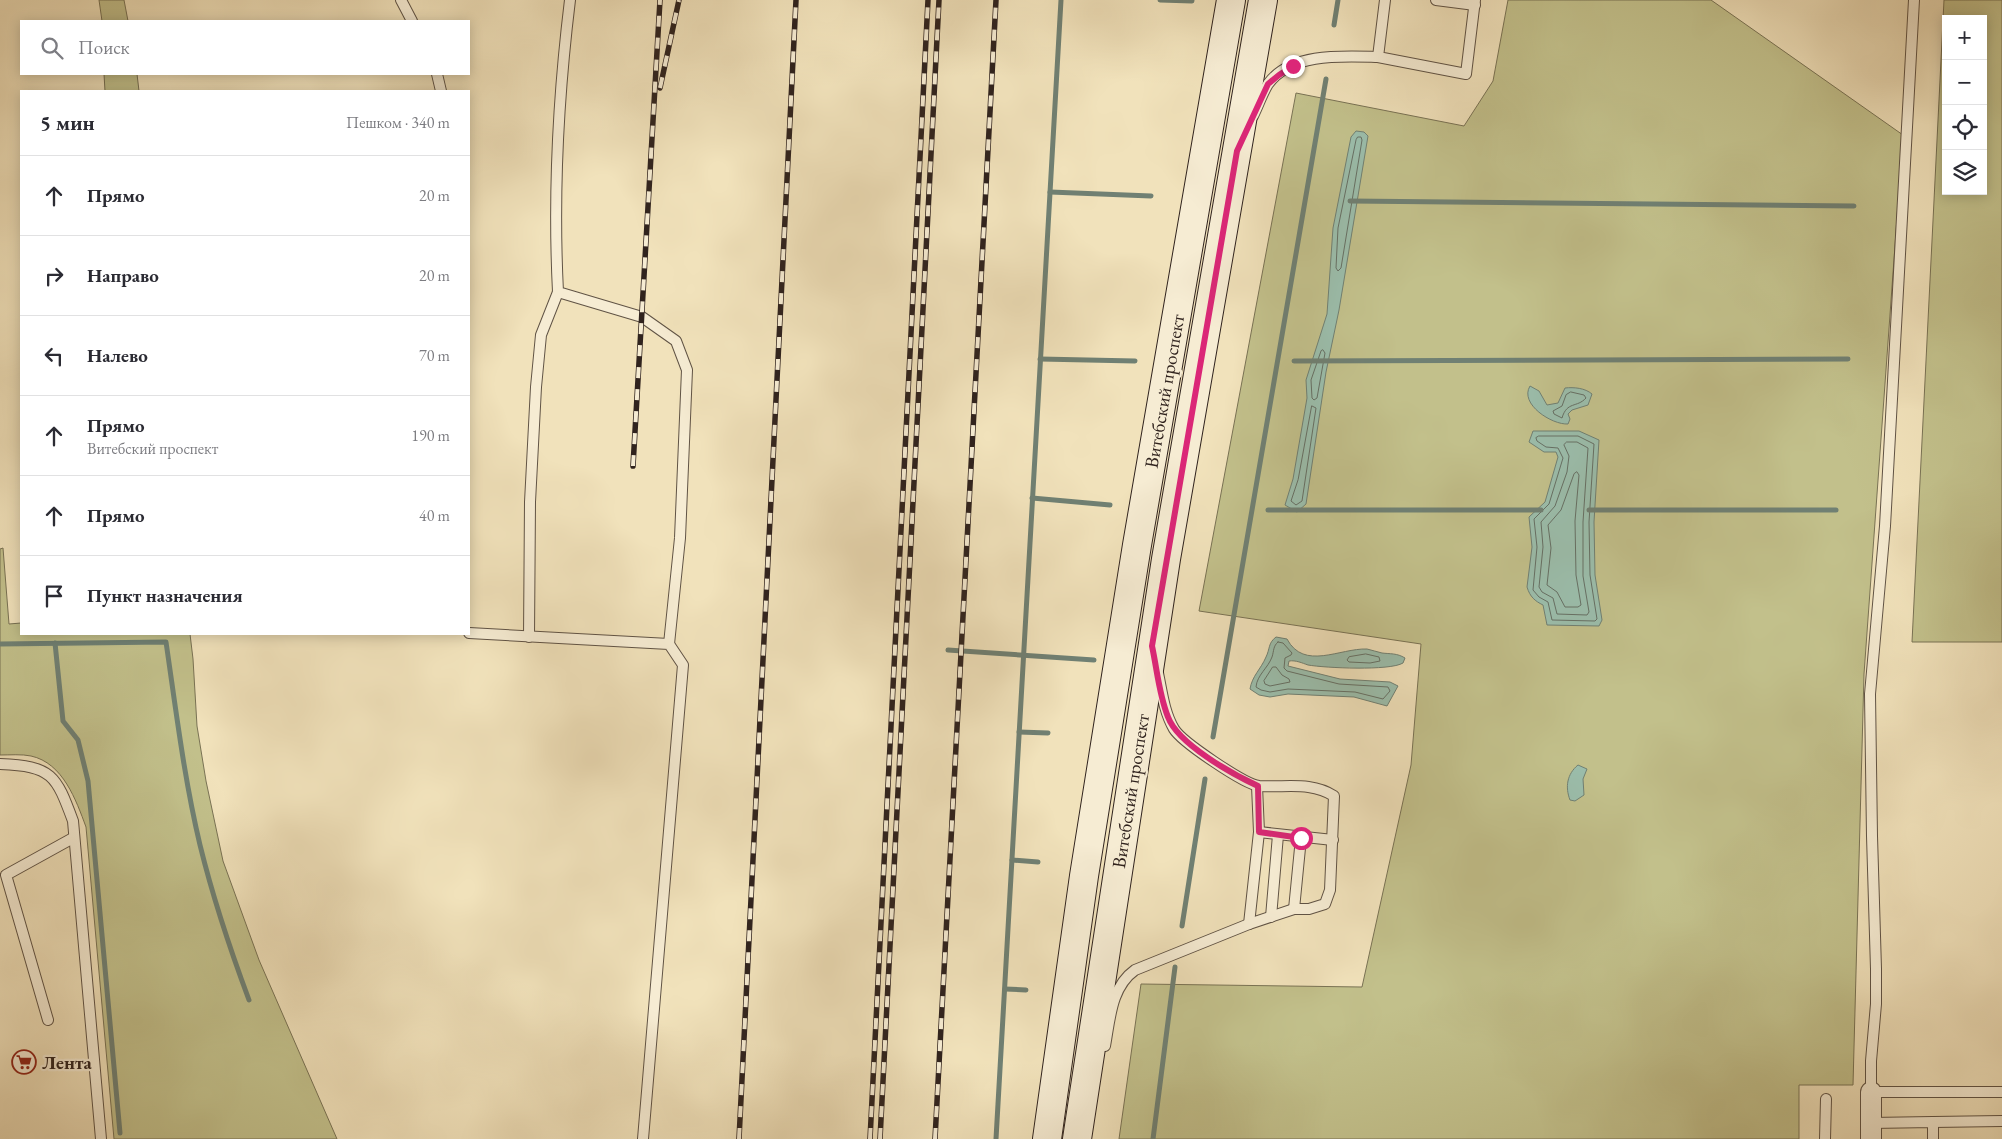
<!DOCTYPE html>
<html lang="ru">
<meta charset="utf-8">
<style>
:root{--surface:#fff;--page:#f7f7f7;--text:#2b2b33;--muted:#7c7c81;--line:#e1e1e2}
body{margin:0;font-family:"EB Garamond",serif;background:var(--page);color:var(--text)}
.controls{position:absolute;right:15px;top:15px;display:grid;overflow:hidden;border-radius:0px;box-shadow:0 2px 12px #0003}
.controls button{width:45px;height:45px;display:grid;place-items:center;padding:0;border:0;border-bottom:1px solid var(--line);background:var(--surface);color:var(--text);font:25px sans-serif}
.stop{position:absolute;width:15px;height:15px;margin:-11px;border:4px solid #db2777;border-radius:50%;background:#fff}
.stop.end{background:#db2777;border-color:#fff;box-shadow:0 1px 5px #0008}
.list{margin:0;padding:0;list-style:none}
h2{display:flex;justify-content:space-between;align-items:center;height:65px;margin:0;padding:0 20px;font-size:21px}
h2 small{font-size:16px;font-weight:400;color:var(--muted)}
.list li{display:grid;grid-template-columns:32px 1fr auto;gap:15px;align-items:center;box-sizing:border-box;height:80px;padding:0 20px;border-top:1px solid var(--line)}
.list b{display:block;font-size:19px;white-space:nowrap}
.list p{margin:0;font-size:16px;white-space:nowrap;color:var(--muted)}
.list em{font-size:16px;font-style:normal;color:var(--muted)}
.icon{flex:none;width:28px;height:28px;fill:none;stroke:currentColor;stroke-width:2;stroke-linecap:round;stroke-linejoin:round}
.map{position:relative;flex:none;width:2002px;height:1139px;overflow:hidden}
.search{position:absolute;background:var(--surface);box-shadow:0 2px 12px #0003;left:20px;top:20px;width:450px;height:55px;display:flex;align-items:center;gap:12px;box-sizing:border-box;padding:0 18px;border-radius:0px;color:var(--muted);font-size:19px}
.panel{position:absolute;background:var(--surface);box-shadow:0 2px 12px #0003;left:20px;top:90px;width:450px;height:545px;border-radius:0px}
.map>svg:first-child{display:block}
</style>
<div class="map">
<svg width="2002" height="1139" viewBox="0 0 2002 1139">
<rect width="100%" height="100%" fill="#f1e2bb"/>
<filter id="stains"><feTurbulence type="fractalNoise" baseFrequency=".004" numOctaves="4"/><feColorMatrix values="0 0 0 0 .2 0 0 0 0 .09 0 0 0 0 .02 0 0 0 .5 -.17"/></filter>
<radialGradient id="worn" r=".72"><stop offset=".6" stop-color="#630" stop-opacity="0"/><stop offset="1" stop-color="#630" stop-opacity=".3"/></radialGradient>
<!-- green -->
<g fill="#c2c08b" stroke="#797254" fill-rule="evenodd">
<path d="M99 0H124L128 21H102Z"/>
<path d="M1508 0H1711L1903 135 1864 674 1853 1085H1799V1139H1119L1141 984 1362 987 1411 765 1421 644 1199 611 1296 93 1464 126 1493 81Z"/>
<path d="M1944 0H2002V642H1912ZM1946 19H1983V191H1946Z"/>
<path d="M104 74H137L139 91H105Z"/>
<path d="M3 548 9 624 21 623V634H190L193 659 197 726 206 781 223 861 259 960 337 1139H114L86 827C76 800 63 763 31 756 22 754 10 755 0 755V549Z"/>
</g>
<!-- water -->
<g fill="#9bbeac" stroke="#708073">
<path d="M1356 131 1364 132 1368 136 1339 310 1326 372 1306 504 1297 512 1285 505 1293 479 1307 398 1306 380 1327 314 1333 228 1351 137Z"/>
<path d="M1530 386 1539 391 1547 405 1558 403 1565 388C1574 387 1585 388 1592 394L1588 405 1572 410 1568 414 1570 419 1568 424C1552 425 1519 404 1530 386Z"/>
<path d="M1533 431H1579L1599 440 1594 522 1595 575 1602 620 1599 626 1547 625 1543 605C1535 601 1530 597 1527 587L1532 547 1529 517 1545 502 1558 457 1556 452H1544L1529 442Z"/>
<path d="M1276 637 1287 639C1304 671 1340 648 1367 649 1372 650 1377 652 1382 653 1390 654 1397 653 1405 658L1403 663C1390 671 1325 668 1308 665 1302 663 1296 660 1289 661L1288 666 1340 679 1390 682 1398 686 1387 706 1354 697 1288 694 1270 697 1259 695 1250 689C1252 676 1261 669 1266 657 1270 649 1268 643 1276 637Z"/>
<path d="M1578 765 1587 769 1583 779 1584 795 1575 801 1570 800C1565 787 1567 774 1578 765Z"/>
</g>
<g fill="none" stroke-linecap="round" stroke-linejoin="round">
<!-- shore -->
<g stroke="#667065" stroke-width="1">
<path d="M1358 137H1361L1362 140 1341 268 1338 271 1336 268 1338 228 1356 140Z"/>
<path d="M1323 350 1325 353 1317 398 1314 400 1312 398 1311 380 1321 351Z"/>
<path d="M1571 392 1584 395 1586 398C1577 408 1567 401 1562 418L1554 414 1553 411 1562 406 1566 395Z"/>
<path d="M1312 406 1316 408 1302 501 1296 505 1291 501 1298 480Z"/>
<path d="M1539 436H1578L1594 444 1589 522 1590 575 1597 619 1595 621 1552 620 1548 602 1539 597 1533 590 1537 547 1534 519 1549 504 1563 458 1558 448 1546 447 1537 441 1536 438Z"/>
<path d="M1567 442H1577L1588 448 1583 522V576L1589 612 1587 615 1557 614 1553 598 1542 592 1539 587 1543 547 1541 522 1555 506 1567 472 1569 456 1564 445Z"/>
<path d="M1577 472 1579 475 1575 521 1576 575 1581 605 1578 607H1565L1557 592 1547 585 1551 548 1548 525 1561 510 1574 474Z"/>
<path d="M1278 642 1283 643 1292 653 1291 655 1285 658 1284 668 1287 671 1339 684 1388 687 1390 691 1383 699 1355 692 1288 689 1270 692 1261 690 1256 687C1257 675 1268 668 1272 657 1274 651 1273 646 1278 642Z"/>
<path d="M1366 654 1379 657 1380 661 1370 663 1349 662 1347 660 1349 657Z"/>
<path d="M1273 667H1276L1282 675 1289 679 1290 682 1270 686 1265 684 1264 681Z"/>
</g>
<!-- stream -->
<g stroke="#708073" stroke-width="5">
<path d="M1160 0 1192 1"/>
<path d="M1334 25 1338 0"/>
<path d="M1050 192 1151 196"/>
<path d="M1350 201 1854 206"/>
<path d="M1040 359 1135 361"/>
<path d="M1294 361 1848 359"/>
<path d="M1032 498 1110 505"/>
<path d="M1268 510H1541"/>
<path d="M1589 510H1836"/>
<path d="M55 643 63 721 78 740 88 781 120 1133"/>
<path d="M0 644 166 642C176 710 184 778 200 845 213 898 230 949 249 1000"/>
<path d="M948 650 1094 660"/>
<path d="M1019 732 1048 733"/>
<path d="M1213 737 1326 79"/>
<path d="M1012 860 1038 862"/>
<path d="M1182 926 1205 779"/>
<path d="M1005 989 1026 990"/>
<path d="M996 1139 1061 0"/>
<path d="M1153 1139 1175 967"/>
</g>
<!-- lane casing -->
<g stroke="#605345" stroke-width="12">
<g id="lane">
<path d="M401 0 412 21"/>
<path d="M570 0C558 98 553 193 558 292L642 317 676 341 687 370 680 538 669 644"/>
<path d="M1385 0 1378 57 1466 74 1475 0"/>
<path d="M1436 0 1475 5"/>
<path d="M1914 0 1885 526 1870 694 1872 836 1876 969V1004L1871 1061V1092H2002"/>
<path d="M437 74 441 91"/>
<path d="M1253 116C1258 106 1262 94 1268 84 1291 52 1344 56 1378 57"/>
<path d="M469 633 669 644 683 665 643 1139"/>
<path d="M529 637 530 502 536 387 541 335 558 292"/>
<path d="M0 764C52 766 56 775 73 821L101 1139"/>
<path d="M1259 832 1333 840"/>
<path d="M1294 909 1301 838"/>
<path d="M1271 917 1278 835"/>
<path d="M1249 924 1259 832 1257 786"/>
<path d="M48 1020 6 875 73 838"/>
<path d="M1105 1046C1110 1019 1111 987 1135 970L1249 924 1294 909H1309L1325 904 1330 890 1334 796C1311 781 1285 788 1259 786 1244 784 1182 742 1174 729 1164 712 1162 692 1158 673"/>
<path d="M1933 1122 2002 1121"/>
<path d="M1871 1123 1933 1122V1139"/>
<path d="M1825 1139 1826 1099"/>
</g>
</g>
<!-- street casing -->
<g stroke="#605345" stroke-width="22">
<path id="street" d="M1871 1139V1092"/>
</g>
<!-- secondary casing -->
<g stroke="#30231e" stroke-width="30">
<g id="secondary">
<path d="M1047 1139 1084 876 1137 545 1231 0"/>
<path d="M1077 1139 1166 559 1263 0"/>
</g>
</g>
<!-- lane -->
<use href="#lane" stroke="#f6ecd3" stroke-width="10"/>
<!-- street -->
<use href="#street" stroke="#f6ecd3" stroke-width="20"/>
<!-- secondary -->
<use href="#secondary" stroke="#f6ecd3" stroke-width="28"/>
<!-- rail casing -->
<g stroke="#30231e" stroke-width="5.5">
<g id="rail">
<path d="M660 88 679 0"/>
<path d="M633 466 660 0"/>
<path d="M739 1139 796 0"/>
<path d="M870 1139 928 0"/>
<path d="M880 1139 939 0"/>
<path d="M935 1139 996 0"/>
</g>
</g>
<!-- rail -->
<use href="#rail" stroke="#f6ecd3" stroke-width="4" stroke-dasharray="11" stroke-linecap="butt"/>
</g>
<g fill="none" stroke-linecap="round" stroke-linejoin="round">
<!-- route -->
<path stroke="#db2777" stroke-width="6" d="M1293 66 1279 75 1268 84 1237 151 1152 646C1157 669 1159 695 1168 717 1178 744 1232 774 1258 786L1259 832 1301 838"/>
</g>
<!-- icons -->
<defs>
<g id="supermarket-ring" transform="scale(1.25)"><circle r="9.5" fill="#f6ecd3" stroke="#8f2418" stroke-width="1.5"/><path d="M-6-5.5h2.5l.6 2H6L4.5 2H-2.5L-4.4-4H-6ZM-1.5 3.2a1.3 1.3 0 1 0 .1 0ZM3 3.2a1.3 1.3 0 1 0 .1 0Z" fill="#8f2418"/></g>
</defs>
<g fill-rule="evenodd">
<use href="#supermarket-ring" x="24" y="1062"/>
</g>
<g text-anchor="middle" stroke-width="4.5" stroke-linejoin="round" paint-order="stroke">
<!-- street labels -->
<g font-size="19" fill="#30231e" stroke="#f6ecd3">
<text transform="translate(1164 391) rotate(-80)" y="7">Витебский проспект</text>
<text transform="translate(1130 791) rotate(-81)" y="7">Витебский проспект</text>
</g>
<!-- poi labels -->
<g font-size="19" font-weight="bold" fill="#30231e" stroke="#f6ecd3" text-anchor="start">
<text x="42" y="1069">Лента</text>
</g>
</g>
<rect width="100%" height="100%" filter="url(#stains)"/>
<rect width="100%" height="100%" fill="url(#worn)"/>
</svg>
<div class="controls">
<button>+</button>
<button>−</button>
<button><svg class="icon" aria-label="locate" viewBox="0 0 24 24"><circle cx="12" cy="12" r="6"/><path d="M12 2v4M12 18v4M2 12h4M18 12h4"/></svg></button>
<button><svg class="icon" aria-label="layers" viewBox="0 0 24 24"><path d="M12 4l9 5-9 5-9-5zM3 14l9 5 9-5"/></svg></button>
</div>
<div class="stop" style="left:1301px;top:838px"></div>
<div class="stop end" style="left:1293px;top:66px"></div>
<div class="search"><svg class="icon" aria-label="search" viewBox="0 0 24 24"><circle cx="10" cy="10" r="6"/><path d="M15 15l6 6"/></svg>Поиск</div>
<section class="panel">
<h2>5 мин<small>Пешком · 340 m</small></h2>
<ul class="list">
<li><svg class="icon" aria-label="ahead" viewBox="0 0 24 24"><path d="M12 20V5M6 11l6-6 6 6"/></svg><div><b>Прямо</b></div><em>20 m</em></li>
<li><svg class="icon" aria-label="right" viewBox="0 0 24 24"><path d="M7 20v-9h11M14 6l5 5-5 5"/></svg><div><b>Направо</b></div><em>20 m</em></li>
<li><svg class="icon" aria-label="left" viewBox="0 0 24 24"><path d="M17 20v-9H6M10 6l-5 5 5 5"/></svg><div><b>Налево</b></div><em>70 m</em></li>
<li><svg class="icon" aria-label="ahead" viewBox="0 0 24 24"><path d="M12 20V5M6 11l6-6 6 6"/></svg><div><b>Прямо</b><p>Витебский проспект</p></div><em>190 m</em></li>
<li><svg class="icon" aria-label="ahead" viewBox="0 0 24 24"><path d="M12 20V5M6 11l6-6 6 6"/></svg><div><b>Прямо</b></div><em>40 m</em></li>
<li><svg class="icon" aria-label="arrive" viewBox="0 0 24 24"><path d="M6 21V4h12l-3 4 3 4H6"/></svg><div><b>Пункт назначения</b></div></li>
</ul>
</section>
</div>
